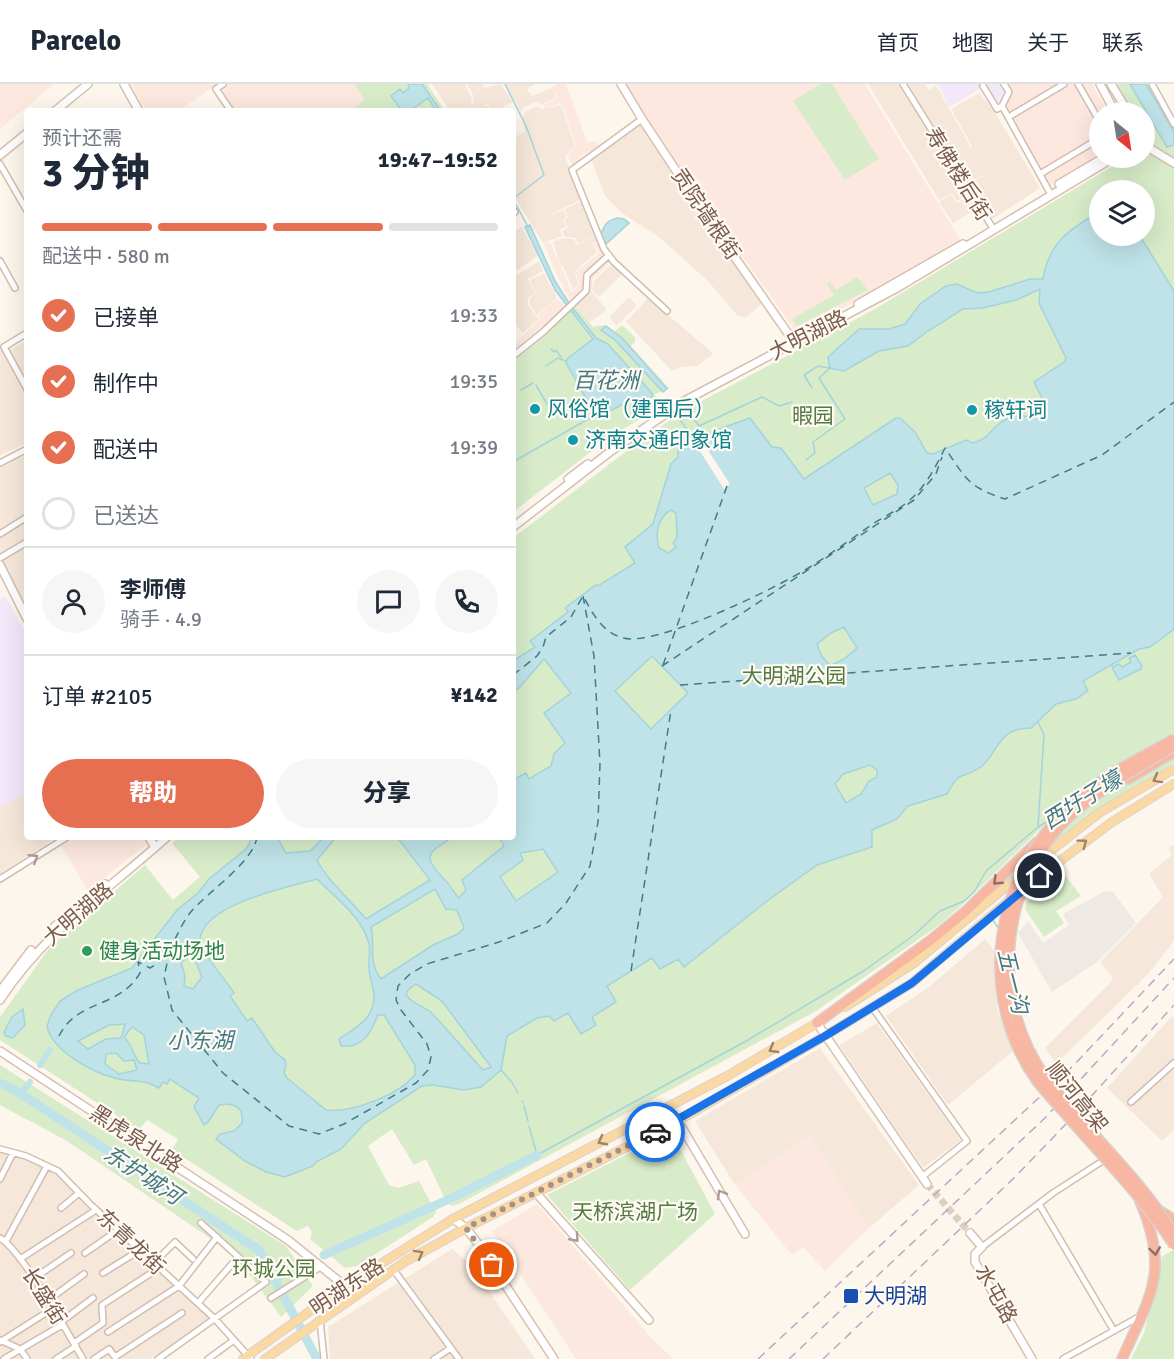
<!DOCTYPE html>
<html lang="zh">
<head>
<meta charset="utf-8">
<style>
  :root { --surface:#fff; --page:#f6f6f7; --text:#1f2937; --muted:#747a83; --line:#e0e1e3; --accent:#e76f51 }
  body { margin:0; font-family:Signika,"Noto Sans SC",sans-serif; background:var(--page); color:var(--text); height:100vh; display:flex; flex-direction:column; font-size:22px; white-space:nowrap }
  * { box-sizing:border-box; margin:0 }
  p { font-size:20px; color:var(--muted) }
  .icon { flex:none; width:33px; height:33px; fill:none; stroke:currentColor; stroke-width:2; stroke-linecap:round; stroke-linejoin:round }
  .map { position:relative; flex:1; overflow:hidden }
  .sheet { position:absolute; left:24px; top:24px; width:492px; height:732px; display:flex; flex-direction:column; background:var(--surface); border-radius:6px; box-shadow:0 6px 24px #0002 }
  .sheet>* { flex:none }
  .needle { width:39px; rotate:150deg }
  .fabs { position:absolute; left:1089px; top:18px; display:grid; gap:12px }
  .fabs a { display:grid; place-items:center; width:66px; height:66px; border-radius:50%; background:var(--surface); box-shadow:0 6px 24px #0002; font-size:30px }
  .pin { position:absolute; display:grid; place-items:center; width:51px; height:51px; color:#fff; margin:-26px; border:3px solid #fff; border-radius:50%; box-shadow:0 2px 6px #0007 }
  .courier { position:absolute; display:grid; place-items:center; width:60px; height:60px; margin:-30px; border:4px solid #1a73e8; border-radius:50%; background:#fff; color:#222; box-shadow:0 2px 8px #0007 }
  .headline em { font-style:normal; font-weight:800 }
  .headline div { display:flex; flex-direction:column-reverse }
  .headline { display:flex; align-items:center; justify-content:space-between; height:102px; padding:0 18px }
  h1 { font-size:39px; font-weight:800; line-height:45px }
  .bar { display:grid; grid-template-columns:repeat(4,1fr); gap:9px 6px; align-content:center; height:72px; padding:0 18px }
  .bar i { height:8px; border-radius:4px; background:var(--line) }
  .bar .current { background:var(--accent) }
  .bar p { grid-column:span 4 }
  .line { display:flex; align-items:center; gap:15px; padding:0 18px; border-top:2px solid var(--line) }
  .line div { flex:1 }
  .round { display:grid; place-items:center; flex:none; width:63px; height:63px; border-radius:32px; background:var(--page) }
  ol { padding:0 18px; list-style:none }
  li { display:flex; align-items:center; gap:18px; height:66px }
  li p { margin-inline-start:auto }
  li .icon { padding:6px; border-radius:50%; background:var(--accent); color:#fff; stroke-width:4 }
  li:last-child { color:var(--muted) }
  li i { width:33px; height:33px; border:3px solid var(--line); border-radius:50% }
  .cta { display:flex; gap:12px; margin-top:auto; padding:12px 18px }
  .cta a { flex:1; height:69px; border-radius:36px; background:var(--accent); color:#fff; font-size:24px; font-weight:800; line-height:69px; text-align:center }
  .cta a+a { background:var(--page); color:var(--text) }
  header { display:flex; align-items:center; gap:36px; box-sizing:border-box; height:84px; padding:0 30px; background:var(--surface); border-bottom:2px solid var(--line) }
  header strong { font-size:28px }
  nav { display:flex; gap:33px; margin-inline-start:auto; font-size:21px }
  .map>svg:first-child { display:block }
</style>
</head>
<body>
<header>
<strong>Parcelo</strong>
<nav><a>首页</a><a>地图</a><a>关于</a><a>联系</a></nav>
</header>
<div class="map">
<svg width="1174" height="1275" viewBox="0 0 1174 1275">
  <rect width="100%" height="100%" fill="#fdf6ec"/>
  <!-- residential -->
  <path fill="#f5e8da" d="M432,0h33l6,13 1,11 2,-11 -7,-13h16l1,4 17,-4 12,18 -10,4 2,5h-13l-4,-7 -4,2h4l3,5h-41z
    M506,0h29l-8,5 5,7 20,-8 4,9 -14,8 -6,-3 -14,6 -1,4z
    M868,0h32l68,110 -11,7 -5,-8 -13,7z
    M908,0h17l4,6 7,-5 34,61 -7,6 9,-6 -21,-37 28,-16 15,18 46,77 -49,32 -22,-36 18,-11 -19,10z
    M561,21l14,41 -10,11 17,42 -37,18 19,-7 2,6 -3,3 3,8 -6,2 2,7 -19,7 -30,-49v-55l12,-8 -3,-10 3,-9 11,-6 6,3z
    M640,38l124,180 -19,16 -8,-3 -29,-34 -49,-44 -37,-24 -17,-17 -14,-37z
    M951,110l6,9 12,-7 8,12 -24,15 -14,-21z
    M582,117l14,34 -18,9 -2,-6 -11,-1 -3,-6 6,-3 -4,-9 4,-2 -3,-8z
    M522,143l16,29 -25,17v-41z
    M596,152l2,5 -6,2 5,9 -22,19 3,14 -5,5 -10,-24 -2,1 -8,-25 10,-4 11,1 3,6z
    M539,177l4,10 -15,8 7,14 -7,5v7l11,14 -16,14 -10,-11v-44z
    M612,179l10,11 -23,23 -5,-5v-11z
    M544,189l13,25 -20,17 -7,-11v-6l6,-5 -6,-13z
    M587,208l3,3 3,-2 14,17 -18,13 -16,-18z
    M629,213l8,8 -20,21 -8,-9z
    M648,214l65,55v1l-16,12 -16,1 -9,4 -46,-49z
    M27,256v46l-19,-35z
    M0,262l27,50v47l-27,12z
    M27,365v169l-27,-55v-100z
    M27,707v46h30l-57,37v-67z
    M1174,760v97l-25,32 -93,91 -11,-16 65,-65 3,-5 -13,-16 63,-65 -14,-23 23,-19 -4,-6z
    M985,855l10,13 2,57 16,42 -65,54 -62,-89 43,-29z
    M1172,932l2,2v112l-12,11 -55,-53z
    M877,939l84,117 -38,28 -84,-123z
    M820,964l99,137 -50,43 -59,-91 -75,48 -40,-64z
    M0,1070l37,7 21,10 157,148 -64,40h-151z
    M452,1165l18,14 65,96h-205l-2,-32z"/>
  <!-- commercial -->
  <path fill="#fde8e0" d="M0,0h54l-54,45z
    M131,0h86l-38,27h-33z
    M225,0h202l18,27h-212l-15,-22z
    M557,0h9l21,58 9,-1 2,6 -17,8 -8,13 -5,-12 8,-11 -15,-42 -16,5 -2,-2 14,-9 -5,-10z
    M624,0h241l96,157 -66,40 -99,51 -152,-214z
    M1006,0h86l16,28h-8l-1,42 -50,32 -45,-80 7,-14z
    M550,158l22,50 7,-6 -3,-14 23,-19 -6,-10 6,-1 12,20 -19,18 2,11 -4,4 -5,-4 -13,13 -15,-29 -13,-31z
    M558,214l8,10 -24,23 -29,21v-7l27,-26 -2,-4z
    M73,753h71l4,6 -60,48 -27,-46z
    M810,1052l59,92 -44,43 -22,-24 -11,8 -57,-70z
    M537,1120l118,138 19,17h-98l-84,-128z"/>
  <!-- industrial -->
  <path fill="#efe9e4" d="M1105,807l8,1 23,31 -39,39 -45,30 -34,-59 10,-12 15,22 26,-18 -6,-11z"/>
  <!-- education -->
  <path fill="#f3e8fa" d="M938,0h64l4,7 -12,18 -14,-20 -31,18z
    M5,512l22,39v156l-27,16v-208z"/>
  <!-- green -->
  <path fill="#d8ecc9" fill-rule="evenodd" d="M354,0h73l18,27h-95l15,-11z
    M820,0h12l47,75 -34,21 -52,-79z
    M1115,0h33l26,45v606l-105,66 -108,105 -22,19 -123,86 -357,193 -7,2 -5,-3 -21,-44 -12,6 -22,-36 -24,17 21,39 9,3 21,-7 17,31 -3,5 -76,49 -12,2 -35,-29 2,-7 -4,-6 -11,5 -125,-81 6,-11 -31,-19 -8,10 -139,-90v-23l50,-70 95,-82 28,35 27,-23 -28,-34 7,-6h334v-299l115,-88 53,-38 194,-103 251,-151h18v-46h-13zM1100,106h44v46h-44z
    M857,193l11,13 -71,36 -5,-7 42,-24 -7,-11 3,-2 6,8z
    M573,221l20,22c9,-2 13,-4 21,5l8,-7 13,12v5l-4,4 38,42 -15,7 9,6 -1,5 -52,31 -97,75v-157z
    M1174,669v10l-55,33 -70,51 31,-35 29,-20z
    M1064,790l17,22 -25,15 8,12 -20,14 -19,-28 1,-6z
    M0,981l286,181 27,40 -32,31 -46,-62 -168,-114 -67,-36z
    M671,1048l44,82 -85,76 -83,-95z
    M1174,1165v110h-43l13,-26 18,-76z"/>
  <!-- water -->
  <path fill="#bfe3e8" stroke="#a5d3da" stroke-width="1.5" fill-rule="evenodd" d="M408,0h14l19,27h-5l-8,-13 -18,13h-8l-11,-15 9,-7 3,4 6,-5z
    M1130,0h16l28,48v13l-7,2z
    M1099,128l1,24h40l34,55v338l-24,18 -11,2 -56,32 5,10 -12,8 -20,5 -25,24c-33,0 -31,21 -49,38 -8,7 -16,7 -24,12 -5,4 -8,11 -11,16l-39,12 -11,13 -25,11v17l-55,18 -50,36 -83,66 -6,-8 -18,10 -8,-11 -45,28 9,16 -24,15 4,8 -15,9 -13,-21 -14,8 -5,-5 -12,2 -30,18 -6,34 -20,17 -17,3 -31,-5 -11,1 -57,37 -24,26 -25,13 -3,4 -28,11 -19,-5 -21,-11 -29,-22 4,-5 14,-3 8,-8c2,-16 -8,-21 -23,-18l-11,17 -4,3 -10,-18 5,-9 -29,-19 -3,5 -4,-2 -4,6c-18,-10 -26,-5 -44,-10 -22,-5 -64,-28 -68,-52l4,-11 9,-14 18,-11 54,-22 45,-58 21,-17 11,-14 38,-31 5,-11h25l9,16 24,-2 14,-14h12l-19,23c11,22 33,39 49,59l64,-39 -33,-43h56c-24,16 -33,17 -9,42 6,5 9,13 15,19l7,-8 -4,-10 42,-34 -5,-9h14v-57l13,-7 3,6 22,-13 3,-12 11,-11 -21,-30 27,-20 -27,-34 -25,29 -6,4v-31l22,-14 -5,-6 38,-29 -3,-4 31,-23 2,1 37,-23 -10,-16 28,-23 18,-60 7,-7v-7l13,-8 5,3 6,-4 1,-6 47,-17 22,29 9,1 23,31 92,-61h4l15,14 12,21 6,1 33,-14 7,3c17,-5 16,-12 27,-20 5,-4 12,-7 18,-10l8,4 17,-10 1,-5 -10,-20 30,-20 2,-4 -27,-55 1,-14 -24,11 -33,8 -20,1 -35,22 -20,15 -29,5 -35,20 -14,-3 -2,-11 31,-28h30l16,-5 15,-20 26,-18 11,-2 20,9 12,-1 41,-13h13c6,-37 27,-50 56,-67zM890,389l8,12 -1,9 -24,11 -9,-17zM671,426l5,3 1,25 -4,5 3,4 -8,6 -9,-5c-4,-13 -2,-30 12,-38zM844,543l13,21 -13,11 -14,7 -9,-11 -4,-11 14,-11zM652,572l36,37 -37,36 -36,-38zM870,681l7,5v7l-8,4 -8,13 -15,9 -11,-19 8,-10zM543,765l15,23 -42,29 -16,-24 23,-17 -3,-7zM317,795c18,18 46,39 52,65 2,10 -2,22 1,32 4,14 7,27 -2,40 -6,9 -20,17 -29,23l2,7c22,3 30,-14 37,-31h6l31,50v10c-17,20 -63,38 -89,35l-39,-32 -3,-5 2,-8 -1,-5 -10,-8 -23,-34 -5,3 -17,-25 4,-3c-7,-11 -33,-42 -34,-50 -3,-38 89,-56 117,-64zM435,805l11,20 11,1 7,18 -6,6 -25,11 -52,34c-14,-19 -5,-30 -10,-52zM189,873l5,1 8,19 -9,12 -9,-3 1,-10 -4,-14zM416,900l26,17 49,66 -8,3 -52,-58 -19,-11 -6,-6 2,-5zM125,940l-4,14 -15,1 -18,10 -10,-8 31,-16zM132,943l12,8 5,29 -9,-1c-8,-8 -7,-18 -16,-26zM116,969l8,8 10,-1 3,10 -18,4 -14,-10 1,-10z
    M618,134l6,1 5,4 -23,21 -5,-9c3,-10 6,-15 17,-17z
    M530,141l25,56 16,25 25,32 12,6 43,48 2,3 -3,3 -23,4 -30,16 -31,-55 1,-4 26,-20 -38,-49 -30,-63z
    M606,242l16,12 45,51 -4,3 -47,-51 -15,-11z
    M1135,571l7,11 -1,3 -22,11 -7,-13 7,-3 3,3 9,-5 -2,-4z
    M23,925l2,16 -12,13 -8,-2 -1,-4 8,-15z"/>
  <!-- pier -->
  <path fill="#fdf6ec" d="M702,357l28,43 -6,5 -28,-44z"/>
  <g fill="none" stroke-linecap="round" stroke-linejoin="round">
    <!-- stream -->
    <path stroke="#a5d3da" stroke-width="1.5" d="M505,0l21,42 18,49 -30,23
      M513,115l15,28
      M551,265l3,3 2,-2 5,7
      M546,282l12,-8 8,3
      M536,301l11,19
      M812,304l-8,-13 14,-9 11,2
      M521,306l12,-7
      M688,326l11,16 63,-29 17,9 13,-4
      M674,358l15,-10 -12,-16
      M806,376l9,-7 -2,-11 32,-23 -26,-41 11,-10
      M513,378l84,-48
      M1038,638l6,13 -6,91
      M993,836l7,11
      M501,986l11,12 6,11
      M522,1017l1,2
      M524,1022l4,15
      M1084,1030l30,36
      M529,1042l8,29 211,-115 117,-70 49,-35 26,-24 24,-10 10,-9 12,-21 52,-44 16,-10"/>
    <!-- canal -->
    <path stroke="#bfe3e8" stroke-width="6" d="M40,981l10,-15
      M21,1010l9,-12"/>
    <!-- river -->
    <path stroke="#bfe3e8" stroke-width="9" d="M0,999l15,7 244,160 58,109
      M324,1171l130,-58 83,-42
      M274,1194l27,-12"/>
    <!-- ferry -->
    <path stroke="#437c86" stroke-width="1.5" stroke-dasharray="8 6" stroke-linecap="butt" d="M663,581l64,-179
      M662,582l252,-166 22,-26 6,-17
      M513,591l24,-19 6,-9 3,-10 25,-20 12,-21c10,18 19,36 40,42 34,9 155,-51 187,-71 22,-14 43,-29 64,-44 13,-8 28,-15 38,-25 15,-14 24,-32 33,-50 21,31 23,39 60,51l97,-44 72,-53
      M680,601l451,-32
      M170,866l-6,27 8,33 51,63 66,53 30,8 25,-10 72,-41 12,-13 3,-13 -4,-13 -26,-34 -5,-10 2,-14 12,-12 17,-10 72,-22 48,-19 19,-20 24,-37 8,-44 2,-58 -6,-108 -11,-60
      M631,887l40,-261
      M59,952c18,-37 60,-27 81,-63l-2,-11 12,6c23,-12 25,-36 40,-55 17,-21 63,-50 67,-76"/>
    <!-- secondary-tunnel -->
    <path stroke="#dcd0c4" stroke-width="7" stroke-dasharray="7 3.5" stroke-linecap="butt" d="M927,1100l43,49"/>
    <!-- street casing -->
    <g stroke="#d1beb0" stroke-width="8">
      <path id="street" d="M223,0l-7,5 15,22
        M903,0l91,146
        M1004,0l5,8 -7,14 47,85
        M1078,0l22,38
        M1152,0l22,40
        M983,2l14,23 5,-3
        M1012,31l52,-31
        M642,35l-70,51 32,79 10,13 53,49
        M0,80l27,47
        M1040,90l60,-36
        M513,129l2,-1
        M0,177l15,27
        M27,249l-23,14 23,42
        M513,272l30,-24 43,-41 1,-16 22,-20
        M0,379l27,-14
        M0,450l27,-17
        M0,474l27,-16
        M0,795l67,-42
        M872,923l95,134 -45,36
        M1131,1018l43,-39
        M0,1065l26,7 32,15 32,33 125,115 36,40
        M0,1095l13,-26
        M1039,1120l75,127
        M61,1124l18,-15
        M0,1154c23,14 67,94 83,121
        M6,1157l41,-75
        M982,1163l71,-54 51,-33
        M85,1169l33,-23
        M20,1175l76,-49
        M154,1179l21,-21 18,17
        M393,1185l66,90
        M103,1189l37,-23
        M33,1195l38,-26
        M271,1214l51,-32
        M47,1217l37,-27
        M198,1219l40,-46
        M320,1236l4,39
        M61,1238l32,-24
        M108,1248l71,-46 38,-49
        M0,1256l20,9 7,10
        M0,1258l52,-33
        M74,1259l29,-20 -1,-18 57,-37
        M4,1275l58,-34
        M56,1275l20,-13
        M94,1275l15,-10 6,8 67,-44
        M158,1275l108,-77 -65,-59
        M208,1275l26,-19
        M434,1275l17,-11
        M1063,1275l74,-41"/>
    </g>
    <!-- secondary casing -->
    <g stroke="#d6c0b0" stroke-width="10">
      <path id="secondary" d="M124,0l15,27
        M621,0l21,35 66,100 86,123
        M1100,0l15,28
        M1111,0l17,28
        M55,27l33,-27
        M1144,61l30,18
        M0,71l27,-22
        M1059,100l44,-26
        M858,220l105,-60
        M568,395l20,-15
        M513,443l98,-76 75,-51 211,-112 216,-130
        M0,481l27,54
        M149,753l5,9
        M54,843l51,-43
        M0,907l31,-41
        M0,916c45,-69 107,-109 167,-163
        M817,939l110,161
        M0,967l288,189 57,46 7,11
        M678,1037l67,113
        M537,1110l112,126
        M453,1135l13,9 13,17 75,114
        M970,1149l12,14 -7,7v8l57,97"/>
    </g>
    <!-- primary casing -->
    <g stroke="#dad1cd" stroke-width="10">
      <path id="primary" d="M1039,776l60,-47 75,-44
        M1024,804l88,-66 62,-38
        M845,923l69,-44 106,-88
        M243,1275l102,-73 108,-67 276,-144 93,-55
        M265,1275l141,-98 60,-33 212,-107 147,-85 87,-53 100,-85"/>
    </g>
    <!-- highway casing -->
    <g stroke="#dad1cd" stroke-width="12">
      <path id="highway" d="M1128,695l46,-27
        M817,939l114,-83 35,-29 71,-69
        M1160,1127l14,9
        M1122,1275c29,-65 48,-87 18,-158"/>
    </g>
    <!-- street -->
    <use href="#street" stroke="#fff" stroke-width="5"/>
    <!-- secondary -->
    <use href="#secondary" stroke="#fff" stroke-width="7"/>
    <!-- primary -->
    <use href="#primary" stroke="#fbd9a5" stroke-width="8"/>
    <!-- highway -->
    <use href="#highway" stroke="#f7b7a3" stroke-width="9"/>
    <!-- rail -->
    <path stroke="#b9a8c9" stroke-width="1.5" stroke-dasharray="9 6" stroke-linecap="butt" d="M758,1275l316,-294 100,-106
      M789,1275l257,-242 128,-139
      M823,1275l193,-183 50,-52 108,-119"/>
    <!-- highway-bridge casing -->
    <g stroke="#dad1cd" stroke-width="12" stroke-linecap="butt">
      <path id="highway-bridge" d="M1174,655c-35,20 -74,38 -103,66 -77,71 -96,189 -34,276 10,13 22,25 33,38 36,41 74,80 104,126
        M1171,1146c-34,-56 -85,-99 -124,-151 -61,-81 -47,-206 32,-271 29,-24 63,-42 95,-62"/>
    </g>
    <!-- highway-bridge -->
    <use href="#highway-bridge" stroke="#f7b7a3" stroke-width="9"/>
  </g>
  <!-- one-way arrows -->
  <defs><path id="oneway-chevron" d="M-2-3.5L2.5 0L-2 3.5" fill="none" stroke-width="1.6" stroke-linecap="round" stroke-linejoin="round" transform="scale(1.5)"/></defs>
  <g stroke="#a18267">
    <use href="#oneway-chevron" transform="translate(1157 695) rotate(151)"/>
    <use href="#oneway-chevron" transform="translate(1083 759) rotate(-37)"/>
    <use href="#oneway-chevron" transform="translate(773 965) rotate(150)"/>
    <use href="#oneway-chevron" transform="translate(602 1057) rotate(152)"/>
    <use href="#oneway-chevron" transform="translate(419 1170) rotate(-29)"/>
  </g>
  <g stroke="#af9d94">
    <use href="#oneway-chevron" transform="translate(34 774) rotate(-32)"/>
    <use href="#oneway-chevron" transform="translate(721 1110) rotate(-120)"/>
    <use href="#oneway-chevron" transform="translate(575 1154) rotate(48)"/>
  </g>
  <g stroke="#936e5e">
    <use href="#oneway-chevron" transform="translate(997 797) rotate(136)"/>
    <use href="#oneway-chevron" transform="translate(1155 1167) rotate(82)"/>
  </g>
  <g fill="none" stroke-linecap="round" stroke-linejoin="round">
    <!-- done -->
    <path stroke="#a89285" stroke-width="6" stroke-dasharray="0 10.8" d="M492,1181l-26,-37 189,-96"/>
    <!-- route -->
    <path stroke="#1a73e8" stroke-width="8" d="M655,1048l170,-96 87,-53 128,-107"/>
  </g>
  <!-- markers -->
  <g fill="#0f9aa8" stroke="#fffaf3" stroke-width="2">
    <circle cx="535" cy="325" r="6"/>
    <circle cx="972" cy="326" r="6"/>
    <circle cx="573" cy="356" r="6"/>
  </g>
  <circle fill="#2e9e5b" stroke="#fffaf3" stroke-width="2" cx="87" cy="867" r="6"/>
  <rect fill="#1a4fb4" stroke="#fffaf3" stroke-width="2" x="843" y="1204" width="16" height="16" rx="3"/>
  <g text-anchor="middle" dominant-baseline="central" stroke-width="4.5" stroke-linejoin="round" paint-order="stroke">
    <!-- street labels -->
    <g font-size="21" fill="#7a5c4d" stroke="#fffaf3">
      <text transform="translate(958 90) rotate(58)">寿佛楼后街</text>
      <text transform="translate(706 130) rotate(56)">贡院墙根街</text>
      <text transform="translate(808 251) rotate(-27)">大明湖路</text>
      <text transform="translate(78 830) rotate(-41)">大明湖路</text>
      <text transform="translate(1077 1013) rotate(51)">顺河高架</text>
      <text transform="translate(136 1055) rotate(33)">黑虎泉北路</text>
      <text transform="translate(131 1158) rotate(43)">东青龙街</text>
      <text transform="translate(347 1203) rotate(-34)">明湖东路</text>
      <text transform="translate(996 1210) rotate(61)">水屯路</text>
      <text transform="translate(44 1212) rotate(58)">长盛街</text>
    </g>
    <!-- culture labels -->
    <g font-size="21" fill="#0d838f" stroke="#fffaf3" text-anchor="start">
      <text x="547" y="325">风俗馆（建国后）</text>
      <text x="984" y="326">稼轩词</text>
      <text x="585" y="356">济南交通印象馆</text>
    </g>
    <!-- park labels -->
    <g font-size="21" fill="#537a41" stroke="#fffaf3">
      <text x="813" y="332">暇园</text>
      <text x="794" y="592">大明湖公园</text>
      <text x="635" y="1128">天桥滨湖广场</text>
      <text x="274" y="1185">环城公园</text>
    </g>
    <!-- leisure labels -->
    <g font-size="21" fill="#27864d" stroke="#fffaf3" text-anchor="start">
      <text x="99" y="867">健身活动场地</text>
    </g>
    <!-- transit labels -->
    <g font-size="21" fill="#164399" stroke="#fffaf3" text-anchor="start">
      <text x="864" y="1212">大明湖</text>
    </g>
    <!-- water labels -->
    <g font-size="22" font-style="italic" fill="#437c86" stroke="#fffaf3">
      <text x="606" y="296">百花洲</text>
      <text transform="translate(1082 716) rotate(-32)">西圩子壕</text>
      <text transform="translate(1013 897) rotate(76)">五一沟</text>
      <text x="200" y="956">小东湖</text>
      <text transform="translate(143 1091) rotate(33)">东护城河</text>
    </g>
  </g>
</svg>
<div class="fabs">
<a><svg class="needle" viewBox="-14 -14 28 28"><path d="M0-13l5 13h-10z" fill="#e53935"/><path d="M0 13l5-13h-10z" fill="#747a83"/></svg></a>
<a><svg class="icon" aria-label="layers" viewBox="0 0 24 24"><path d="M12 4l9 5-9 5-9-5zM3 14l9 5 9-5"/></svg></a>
</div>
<div class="pin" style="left:492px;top:1181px;background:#ea580c"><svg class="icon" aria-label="bag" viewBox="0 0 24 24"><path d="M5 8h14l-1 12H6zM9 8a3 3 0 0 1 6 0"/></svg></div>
<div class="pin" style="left:1040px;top:792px;background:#1f2937"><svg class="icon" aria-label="home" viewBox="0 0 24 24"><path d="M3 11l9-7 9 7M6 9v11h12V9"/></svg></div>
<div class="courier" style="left:655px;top:1048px"><svg class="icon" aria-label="car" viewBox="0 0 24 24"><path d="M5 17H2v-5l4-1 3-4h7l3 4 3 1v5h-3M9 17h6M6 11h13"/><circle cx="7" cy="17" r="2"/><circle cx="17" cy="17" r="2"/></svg></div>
<section class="sheet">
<div class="headline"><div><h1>3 分钟</h1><p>预计还需</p></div><em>19:47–19:52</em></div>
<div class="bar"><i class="current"></i><i class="current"></i><i class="current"></i><i></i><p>配送中 · 580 m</p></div>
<ol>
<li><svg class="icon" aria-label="check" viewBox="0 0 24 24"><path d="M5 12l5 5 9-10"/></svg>已接单<p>19:33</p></li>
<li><svg class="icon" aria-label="check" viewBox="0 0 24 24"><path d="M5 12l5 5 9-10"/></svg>制作中<p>19:35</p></li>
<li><svg class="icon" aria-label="check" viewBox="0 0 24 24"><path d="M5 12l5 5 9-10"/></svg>配送中<p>19:39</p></li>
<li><i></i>已送达</li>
</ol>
<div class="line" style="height:108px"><a class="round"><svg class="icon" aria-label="person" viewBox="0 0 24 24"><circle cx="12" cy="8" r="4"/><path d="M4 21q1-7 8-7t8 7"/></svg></a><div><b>李师傅</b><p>骑手 · 4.9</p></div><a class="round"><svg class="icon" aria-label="chat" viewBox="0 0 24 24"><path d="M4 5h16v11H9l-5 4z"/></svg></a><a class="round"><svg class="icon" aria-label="phone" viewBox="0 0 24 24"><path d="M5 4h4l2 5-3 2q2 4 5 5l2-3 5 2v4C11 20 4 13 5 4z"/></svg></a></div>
<div class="line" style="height:78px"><div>订单 #2105</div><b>¥142</b></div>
<div class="cta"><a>帮助</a><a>分享</a></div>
</section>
</div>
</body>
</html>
